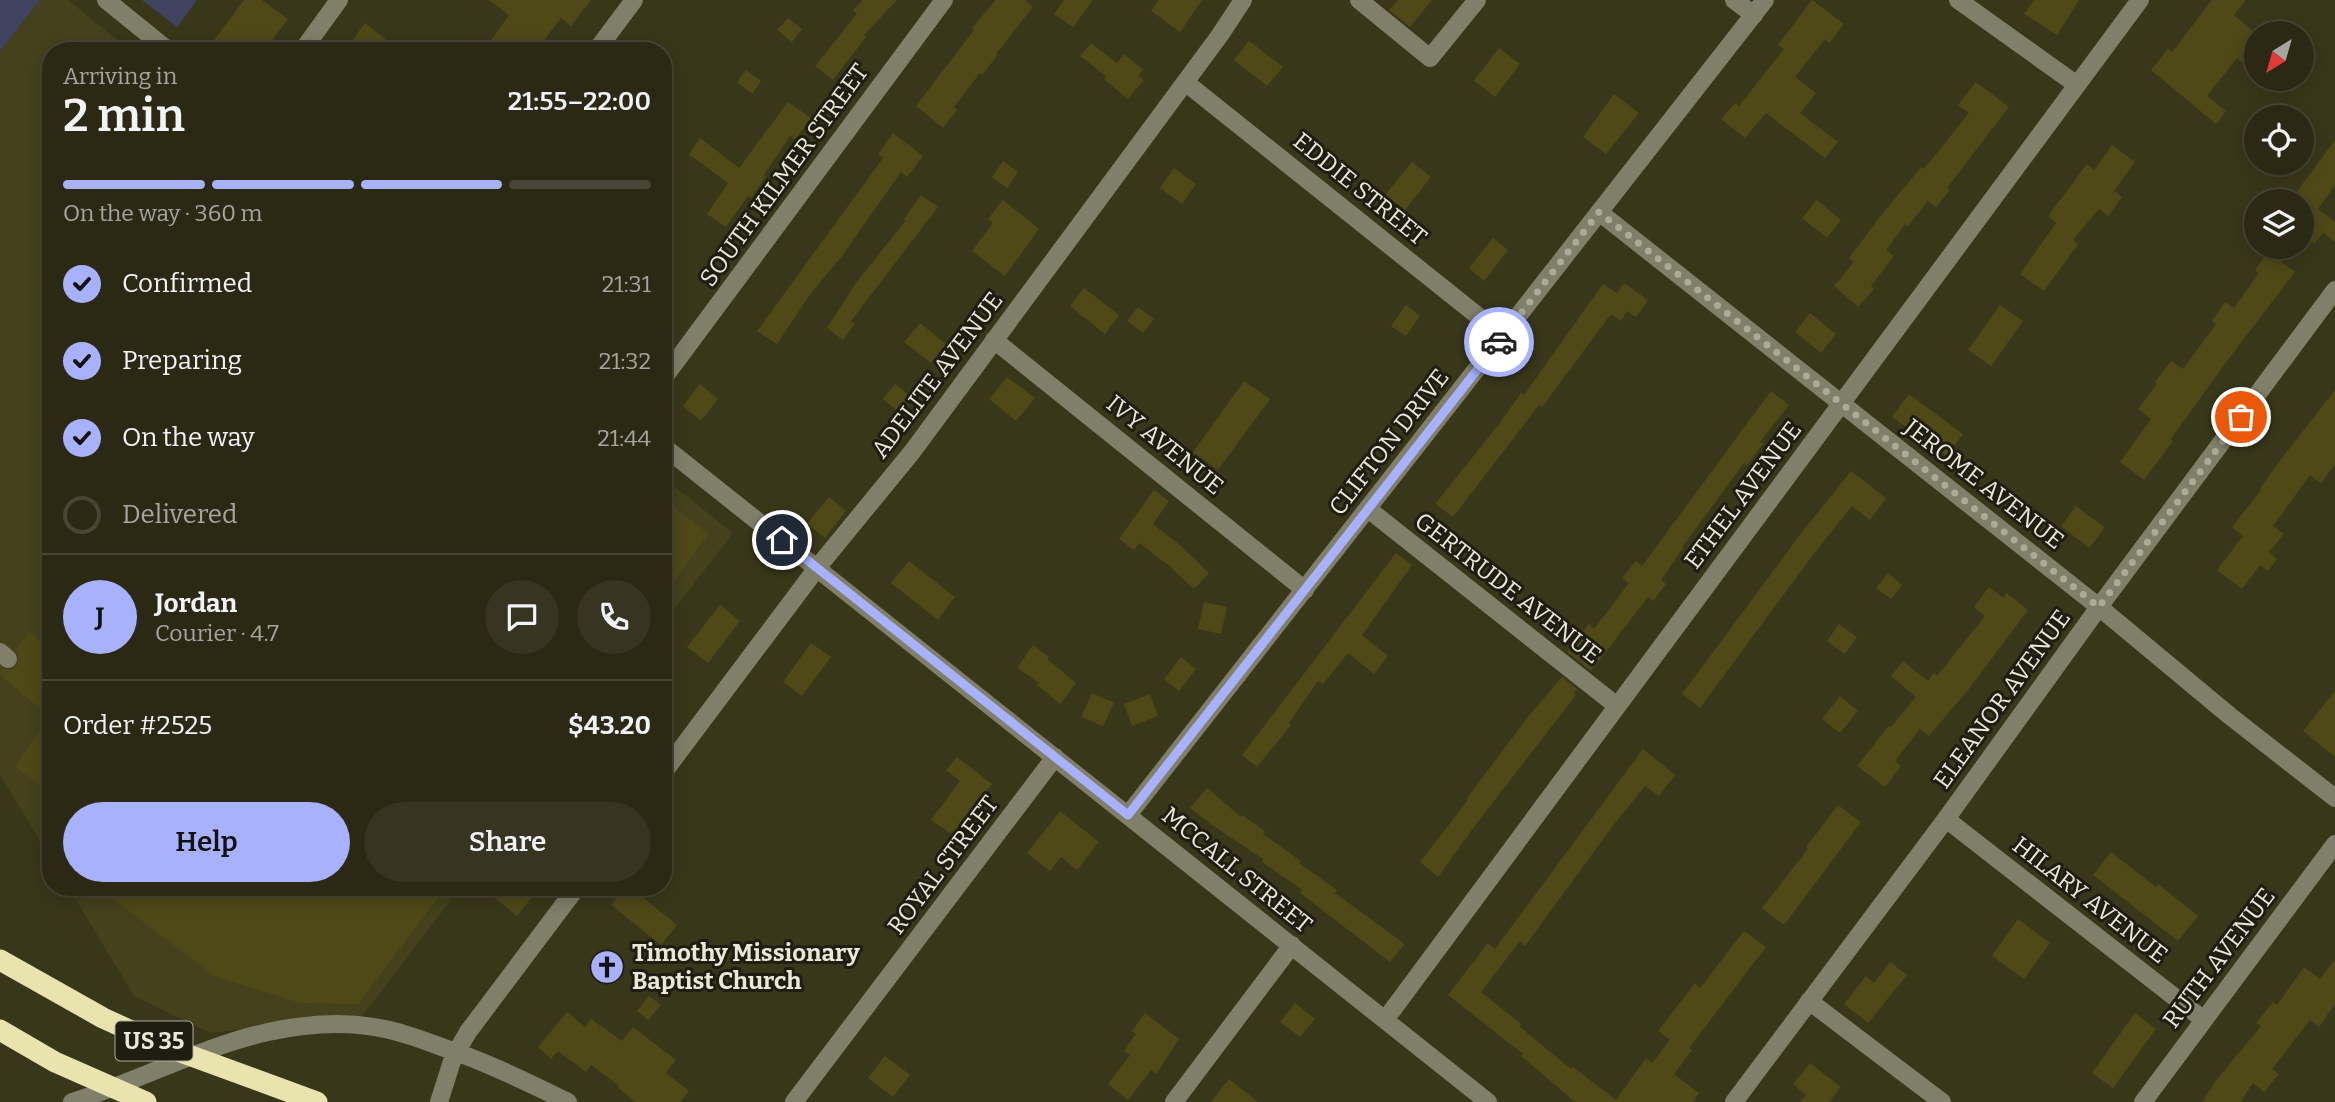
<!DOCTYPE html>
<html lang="en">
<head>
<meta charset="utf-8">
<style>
  :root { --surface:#2b2914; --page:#373522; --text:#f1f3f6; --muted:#a6a6a0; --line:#474534; --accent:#a7b1fc }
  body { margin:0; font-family:Bitter,serif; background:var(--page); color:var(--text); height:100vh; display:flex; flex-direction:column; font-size:26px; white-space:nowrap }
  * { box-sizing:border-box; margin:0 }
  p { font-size:23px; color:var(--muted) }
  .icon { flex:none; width:38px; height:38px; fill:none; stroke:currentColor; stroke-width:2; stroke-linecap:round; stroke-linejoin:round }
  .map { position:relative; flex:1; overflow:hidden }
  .side { position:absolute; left:42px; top:42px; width:630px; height:854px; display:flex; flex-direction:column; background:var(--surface); border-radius:28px; box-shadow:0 4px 18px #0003,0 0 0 2px var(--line) }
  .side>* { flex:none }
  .needle { width:46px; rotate:217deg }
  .fabs { position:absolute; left:2244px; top:21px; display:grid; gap:14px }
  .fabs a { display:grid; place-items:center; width:70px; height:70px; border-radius:50%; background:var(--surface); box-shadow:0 4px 18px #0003,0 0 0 2px var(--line); font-size:35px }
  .pin { position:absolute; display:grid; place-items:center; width:60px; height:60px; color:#fff; margin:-30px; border:4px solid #fff; border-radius:50%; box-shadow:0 2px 7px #0007 }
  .courier { position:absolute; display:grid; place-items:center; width:70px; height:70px; margin:-35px; border:5px solid #a7b1fc; border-radius:50%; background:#fff; color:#222; box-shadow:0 2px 9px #0007 }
  .overview em { font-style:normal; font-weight:600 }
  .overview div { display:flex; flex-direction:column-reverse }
  .overview { display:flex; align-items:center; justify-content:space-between; height:119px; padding:0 21px }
  h1 { font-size:46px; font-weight:600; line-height:52px }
  .bar { display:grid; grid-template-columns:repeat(4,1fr); gap:10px 7px; align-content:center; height:84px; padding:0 21px }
  .bar i { height:9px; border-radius:5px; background:var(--line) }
  .bar .current { background:var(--accent) }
  .bar p { grid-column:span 4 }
  .line { display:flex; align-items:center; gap:18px; padding:0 21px; border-top:2px solid var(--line) }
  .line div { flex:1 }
  .round { display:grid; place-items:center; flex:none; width:74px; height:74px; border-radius:37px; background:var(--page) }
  ol { padding:0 21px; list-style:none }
  li { display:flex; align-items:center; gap:21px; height:77px }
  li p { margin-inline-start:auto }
  li .icon { padding:7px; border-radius:50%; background:var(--accent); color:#111; stroke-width:4 }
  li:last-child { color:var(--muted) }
  li i { width:38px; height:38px; border:4px solid var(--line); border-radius:50% }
  .primary-button { display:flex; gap:14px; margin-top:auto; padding:14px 21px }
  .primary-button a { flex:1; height:80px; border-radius:42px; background:var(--accent); color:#111; font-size:28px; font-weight:600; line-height:80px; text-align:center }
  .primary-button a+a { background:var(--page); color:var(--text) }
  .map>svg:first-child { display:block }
</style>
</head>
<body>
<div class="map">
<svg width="2335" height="1102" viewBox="0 0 2335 1102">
  <rect width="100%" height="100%" fill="#39371a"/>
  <!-- built -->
  <path fill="#44411c" d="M40,0h28l63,51h-80v808l-51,-84v-724z
    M663,477l70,56 -70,91z
    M68,887h393l-98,128 -153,18 -76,-37z"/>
  <!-- green -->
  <path fill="#3f435f" d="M0,0h40l-40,51z
    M142,0h55l-20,27z"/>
  <!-- building -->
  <path fill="#4e4917" d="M244,0h18l26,19 -24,32h-58z
    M489,0h102l-20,26 -10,-8 -25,33h-34l-12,-9 19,-27z
    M863,0h34l-33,35 2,2 -33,43 -18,-14 42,-52 -4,-4z
    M996,0h29l8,7 -37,47 1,2 -15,19 -2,-2 -26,34 3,3 -14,18 -27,-22 58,-76 -2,-2z
    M1064,0h29l-20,27 -19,-13z
    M1159,0h43l-22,32 -29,-21z
    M1398,0h34l-22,27 -21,-17z
    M1812,0l32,24 -15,19 -4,-4 -30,38 21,16 -16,20 38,29 -13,16 -59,-45 -21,25 -24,-19 14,-16 4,3 45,-57 -6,-4z
    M2034,0h45l-22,35 -33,-21z
    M2212,0h34l-12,15 22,19v38l-19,-14 -30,38 19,15 -10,13 -65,-54 17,-21 4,3z
    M788,18l14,11 -10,13 -15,-12z
    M365,23l35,28h-43l-8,-6z
    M1249,41l34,26 -16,19 -33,-26z
    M1091,43l26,20 7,-9 19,16 -5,6 6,4 -16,19 -24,-20 2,-3 -26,-20z
    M1499,48l21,16 -25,33 -21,-16z
    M746,70l15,11 -9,13 -15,-12z
    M1976,82l33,25 -62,81 3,2 -14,17 -8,-6 -20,25 -3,-2 -19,26 8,6 -23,30 3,3 -16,18 -24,-21 20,-24 -5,-4 34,-45 38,-46 3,2 45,-56 -11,-8z
    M1614,94l25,19 -33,41 -23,-17z
    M788,102l23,16 -16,22 -5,-4 -26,39 2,1 -15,22 -3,-2 -22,31 -19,-13 21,-31 -39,-29 11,-16 39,30z
    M893,133l30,23 -16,21 -6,-5 -59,84 -31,37 -34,51 -20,-13 126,-173 -5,-4z
    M2335,140v45l-17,24 17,13v20l-12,-9 -9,11 -13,-10v-33h-11z
    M2112,145l23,17 -21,29 8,6 -14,19 -9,-7 -26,31 5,4 -34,47 -24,-17 36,-51 -8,-7 39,-52 7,6z
    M1003,161l15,11 -11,16 -15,-11z
    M1412,162l19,15 -26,33 -20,-15z
    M1174,168l22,16 -14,20 -22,-16z
    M921,195l17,12 -87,114 4,3 -12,16 -16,-12 29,-45 50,-63 -2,-1 4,-6z
    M1003,200l36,29 -34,47 -33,-25 21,-28 -5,-4z
    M1817,200l24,20 -14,18 -25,-20z
    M1493,238l15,12 -24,31 -15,-13z
    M2268,252l27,20 -68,89 -57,79 3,1 -29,39 -24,-18 31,-43 -13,-10 19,-25 -2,-2 16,-21 12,8 33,-45 -4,-3 13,-19 9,6 25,-35 -4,-3z
    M1624,283l24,17 -12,17 -9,-6 -6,10 -10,-7 -69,93 -3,-2 -86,112 -18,-13 64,-80 22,-31 3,2 79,-111 14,9z
    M1084,288l35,27 -14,19 -35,-28z
    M1406,305l14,11 -14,20 -15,-10z
    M2000,305l23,16 -32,45 -23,-16z
    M1138,307l16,12 -11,14 -16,-12z
    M1810,313l26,21 -15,19 -26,-21z
    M920,323l26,21 -15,19 -27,-21z
    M1007,377l28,21 -19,23 -27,-22z
    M1244,381l26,18 -52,71 -25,-18z
    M700,384l18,15 -17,22 -18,-15z
    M895,384l17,14 -12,15 -17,-14z
    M2335,390v74l-14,19 -11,-8 -37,51 11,8 -15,18 8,7 -9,12 -8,-6 -18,24 -25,-19 26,-34 -11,-9 29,-37 -1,-2 25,-34z
    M1771,391l18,14 -29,37 3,2 -16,21 -3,-2 -61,83 1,1 -23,33 5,4 -13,17 -5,-4 -57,74 -24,-19 22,-28 5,5 35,-46 -7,-5 14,-17 6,5z
    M1909,394l54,40 -16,22 -55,-39z
    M1851,471l35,27 -16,22 -18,-14 -40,50 -112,152 -18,-14 120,-162z
    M1154,490l15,11 -16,23 28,22 28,27 -15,16 -26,-24 -29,-22 -5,7 -15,-11z
    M829,497l17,14 -21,27 -18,-14z
    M663,499l46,35 -46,62z
    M2076,506l29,22 -16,20 -28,-22z
    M1396,553l16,12 -50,70 26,21 -14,18 -26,-21 -25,31 -5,-3 -29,42 2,2 -34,42 -15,-12z
    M909,561l46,36 -17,23 -47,-37z
    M1888,573l14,12 -11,14 -15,-11z
    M1989,587l14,11 4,-5 21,17 -60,80 -39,46 -9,-7 -25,32 6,5 -16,21 -28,-21 32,-40 2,1 25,-30 -25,-21 12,-15 25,20 6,-8 3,3 48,-60 -11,-9z
    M1204,602l23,5 -6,27 -23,-5z
    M720,605l20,16 -32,42 -21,-16z
    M1839,624l18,13 -12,17 -18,-13z
    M29,632l22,17v145l-36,-27 34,-51 -49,-41 1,-7 10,2 6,-4 2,-10 -4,-6z
    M811,643l20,14 -29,39 -19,-14z
    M1033,645l16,12 -2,2 29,24 -16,21 -23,-19 2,-2 -22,-15z
    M1181,657l15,12 -17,22 -15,-12z
    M1562,677l15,12 -3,4 2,2 -99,128 -39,54 -18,-15 48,-62 -2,-1 65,-86z
    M2335,691v66l-32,-26z
    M1092,693l22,10 -11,23 -22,-9z
    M1150,694l8,22 -26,10 -8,-22z
    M1840,696l18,15 -18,22 -18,-14z
    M1643,749l32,26 -16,21 -14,-10 -33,41 -87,119 -5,-5 -39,51 40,32 -2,2 52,43 2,-2 43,33 30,-42 6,5 18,-23 -12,-9 37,-48 5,5 44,-57 22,16 -77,101 3,2 -18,24 25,19 -6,9h-118l-54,-46 2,-2 -75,-59 40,-52 7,6z
    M957,757l35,27 -39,51 -22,-15 29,-39 -14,-11z
    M1207,788l34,29 1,-2 23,16 -2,3 38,27 -2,2 38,27 -2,3 70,51 -15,18 -90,-69 2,-3 -40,-28 1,-3 -51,-34 -22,-17z
    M1838,805l23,17 -77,103 -22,-17 46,-59 -2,-2z
    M1060,811l39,31 -22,28 -16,-13 -11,14 -23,-18z
    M2111,852l45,35 2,-3 40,32 -20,25 -85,-66z
    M120,887h326l-88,117 -58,-1 -86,-27 -102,-78z
    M481,887h41l11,9 -16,20z
    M626,887h4l47,38 -16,20 -50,-40z
    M2018,919l32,24 -26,36 -32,-23z
    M2335,959v45l-16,23 -9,-7 -38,49 7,5 -15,18 -11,-9 -13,19h-38l15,-23 44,-53 -5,-3 17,-21 4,3 27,-38 16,12z
    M1890,962l17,13 -39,48 -24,-19 22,-28 8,7z
    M649,996l12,9 -13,15 -11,-9z
    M1295,1003l20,16 -15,18 -20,-15z
    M567,1012l18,15 6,-8 31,22 11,-14 43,33 -10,13 23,18 -9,11h-45l-17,-14 1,-2 -28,-21 -5,7 -28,-21 -7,8 -13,-12z
    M1145,1013l34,26 -23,35 -5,-4 -23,30 -20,-16 22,-29 -6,-4 12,-17 -4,-3z
    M2135,1013l21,16 -43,59 -21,-15z
    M885,1056l25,19 -17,22 -25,-19z
    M1810,1063l31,24 -12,15h-29l6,-7 -13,-11z
    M1229,1079l29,23h-47z"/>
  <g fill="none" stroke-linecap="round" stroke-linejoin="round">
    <!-- minor -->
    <path stroke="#807f6a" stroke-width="18" d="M106,0l63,51
      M1359,0l71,58 47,-58
      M1734,0l20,15
      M1958,0l119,85
      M302,51l37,-51
      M596,51l38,-51
      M1185,82l318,254
      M1599,212l500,395 131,109 105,82
      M994,340l311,250
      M663,379l281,-379
      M663,446l825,656
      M1368,509l249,197
      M0,652l8,7
      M663,773l154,-205 95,-116 308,-417 23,-35
      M1128,815l637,-815
      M1946,819l258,201
      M1809,1001l133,101
      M1385,1020l755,-1020
      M72,1102c66,-21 129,-55 196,-70 37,-8 80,-11 117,-3 25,5 47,15 71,23 39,14 75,32 112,50
      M439,1102l14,-44 15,-26 109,-145
      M794,1102l261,-345
      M1174,1102l118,-157
      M1734,1102l212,-283 153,-212 236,-317
      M2143,1102l192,-258"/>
    <!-- highway-bridge -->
    <path stroke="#e9e4af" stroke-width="21" d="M0,960l103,58 61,28 153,56
      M0,1030l55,32 91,40"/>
  </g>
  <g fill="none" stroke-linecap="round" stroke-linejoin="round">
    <!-- done -->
    <path stroke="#acab96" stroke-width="7" stroke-dasharray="0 12.6" d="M1499,342l100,-130 500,395 142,-190"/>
    <!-- route -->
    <path stroke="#a7b1fc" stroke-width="9" d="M782,540l346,275 371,-473"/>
  </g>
  <!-- icons -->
  <defs>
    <g id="church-disc" transform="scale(1.75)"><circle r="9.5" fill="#a7b1fc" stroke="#1f1d11"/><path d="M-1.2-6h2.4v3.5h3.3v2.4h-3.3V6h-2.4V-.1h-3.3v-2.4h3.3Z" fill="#111"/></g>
  </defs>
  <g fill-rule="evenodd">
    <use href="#church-disc" x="607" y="967"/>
  </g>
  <g text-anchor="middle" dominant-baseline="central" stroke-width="6" stroke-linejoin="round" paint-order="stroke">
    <!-- shield labels -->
    <rect fill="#1f1d11" stroke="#adac9c" stroke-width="2" x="115.5" y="1021.5" width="77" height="39" rx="5"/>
    <g font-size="23" font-weight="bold" fill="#eae9d8">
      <text x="154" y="1041">US 35</text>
    </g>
    <!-- street labels -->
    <g font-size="24" fill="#eae9d8" stroke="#1f1d11">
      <text transform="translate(784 175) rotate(-54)">SOUTH KILMER STREET</text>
      <text transform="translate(1360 189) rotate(39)">EDDIE STREET</text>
      <text transform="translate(937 375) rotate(-53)">ADELITE AVENUE</text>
      <text transform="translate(1389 442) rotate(-52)">CLIFTON DRIVE</text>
      <text transform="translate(1165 445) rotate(39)">IVY AVENUE</text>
      <text transform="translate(1984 484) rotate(38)">JEROME AVENUE</text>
      <text transform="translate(1743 495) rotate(-53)">ETHEL AVENUE</text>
      <text transform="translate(1508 588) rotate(38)">GERTRUDE AVENUE</text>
      <text transform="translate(2002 699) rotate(-54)">ELEANOR AVENUE</text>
      <text transform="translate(943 865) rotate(-53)">ROYAL STREET</text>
      <text transform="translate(1237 870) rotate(39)">MCCALL STREET</text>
      <text transform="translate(2090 900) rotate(38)">HILARY AVENUE</text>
      <text transform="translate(2219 958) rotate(-53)">RUTH AVENUE</text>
    </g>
    <!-- poi labels -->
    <g font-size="24" font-weight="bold" fill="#eae9d8" stroke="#1f1d11" text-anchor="start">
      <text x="632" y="953">Timothy Missionary<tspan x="632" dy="28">Baptist Church</tspan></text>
    </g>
  </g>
</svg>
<div class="fabs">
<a><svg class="needle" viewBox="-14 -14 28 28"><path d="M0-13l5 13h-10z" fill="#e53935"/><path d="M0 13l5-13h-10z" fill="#a6a6a0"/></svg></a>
<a><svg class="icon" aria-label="locate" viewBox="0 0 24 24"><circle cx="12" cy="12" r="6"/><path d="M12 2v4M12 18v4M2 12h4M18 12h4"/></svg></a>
<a><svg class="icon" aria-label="layers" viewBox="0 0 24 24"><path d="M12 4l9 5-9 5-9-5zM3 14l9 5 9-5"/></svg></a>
</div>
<div class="pin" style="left:2241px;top:417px;background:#ea580c"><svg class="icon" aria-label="bag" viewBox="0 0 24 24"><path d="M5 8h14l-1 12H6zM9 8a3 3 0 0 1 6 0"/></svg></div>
<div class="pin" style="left:782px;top:540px;background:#1f2937"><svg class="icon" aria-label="home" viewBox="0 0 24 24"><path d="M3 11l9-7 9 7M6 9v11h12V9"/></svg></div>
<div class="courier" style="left:1499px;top:342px"><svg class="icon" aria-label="car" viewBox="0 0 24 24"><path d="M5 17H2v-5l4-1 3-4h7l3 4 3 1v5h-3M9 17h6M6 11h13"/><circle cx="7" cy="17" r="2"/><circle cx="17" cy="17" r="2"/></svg></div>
<section class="side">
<div class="overview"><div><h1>2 min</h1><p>Arriving in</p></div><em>21:55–22:00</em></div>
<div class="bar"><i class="current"></i><i class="current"></i><i class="current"></i><i></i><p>On the way · 360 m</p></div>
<ol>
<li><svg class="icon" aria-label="check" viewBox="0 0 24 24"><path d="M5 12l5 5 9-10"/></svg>Confirmed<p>21:31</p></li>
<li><svg class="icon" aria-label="check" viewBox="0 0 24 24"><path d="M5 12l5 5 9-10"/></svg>Preparing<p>21:32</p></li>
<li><svg class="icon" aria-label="check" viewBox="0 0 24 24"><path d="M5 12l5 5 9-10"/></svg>On the way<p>21:44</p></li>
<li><i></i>Delivered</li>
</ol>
<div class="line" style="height:126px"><b class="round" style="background:var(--accent);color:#111">J</b><div><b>Jordan</b><p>Courier · 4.7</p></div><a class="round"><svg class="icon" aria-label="chat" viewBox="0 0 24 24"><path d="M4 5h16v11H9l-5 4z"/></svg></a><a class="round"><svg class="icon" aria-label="phone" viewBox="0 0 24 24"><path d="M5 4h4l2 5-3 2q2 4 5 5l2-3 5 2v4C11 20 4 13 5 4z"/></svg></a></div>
<div class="line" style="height:91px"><div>Order #2525</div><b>$43.20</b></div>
<div class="primary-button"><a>Help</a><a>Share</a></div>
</section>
</div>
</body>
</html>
